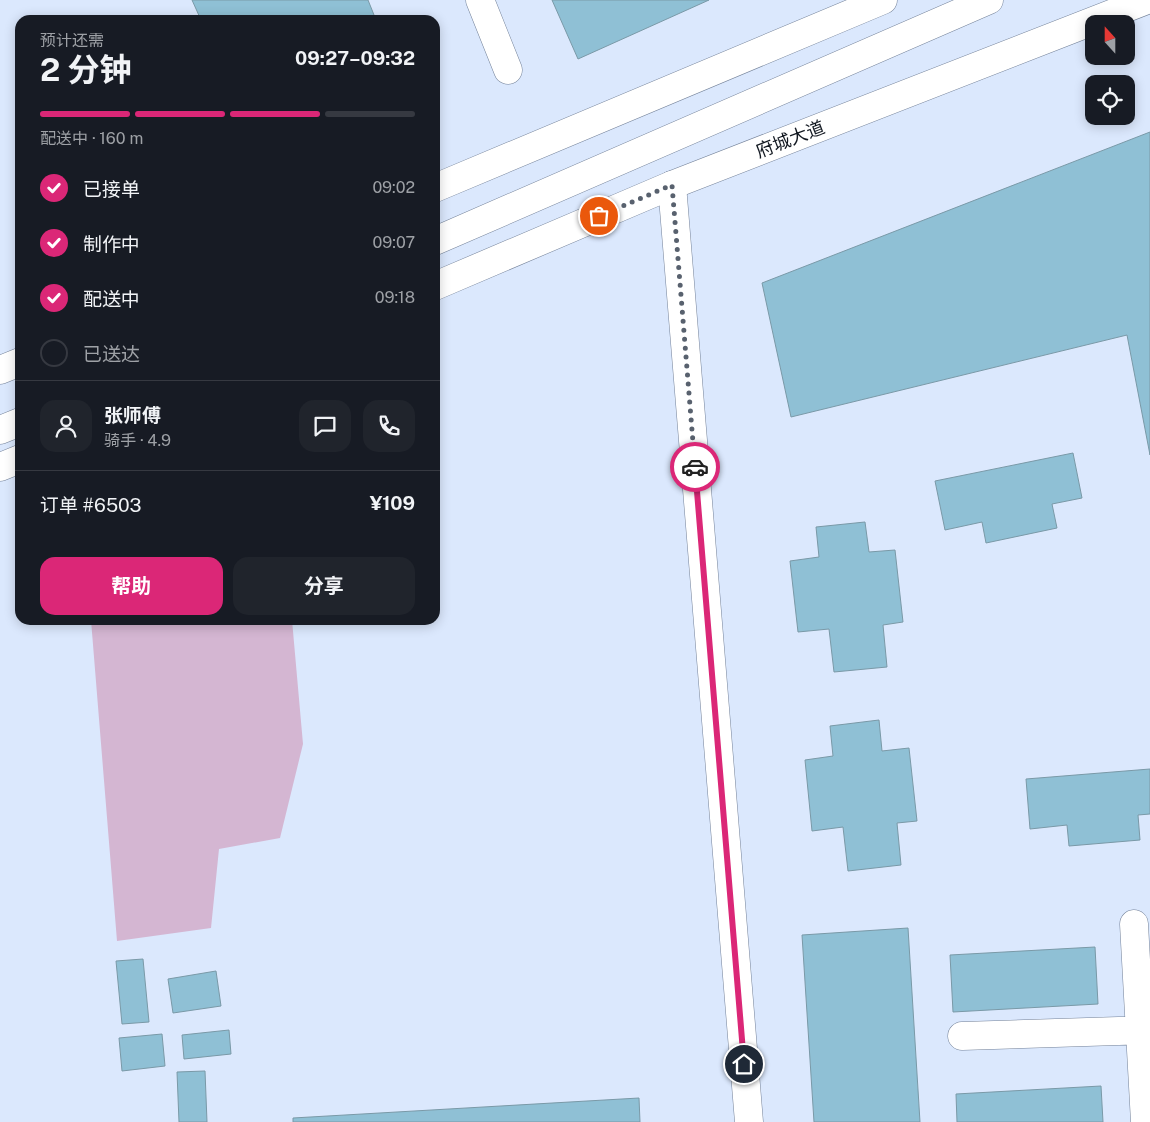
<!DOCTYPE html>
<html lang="zh">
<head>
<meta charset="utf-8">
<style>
  :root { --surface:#171b24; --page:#20242c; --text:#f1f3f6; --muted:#9ea1a6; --line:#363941; --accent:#db2777 }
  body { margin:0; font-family:"Public Sans","Noto Sans SC",sans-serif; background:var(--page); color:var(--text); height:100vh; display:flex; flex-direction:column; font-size:19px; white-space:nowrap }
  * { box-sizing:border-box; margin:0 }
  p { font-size:16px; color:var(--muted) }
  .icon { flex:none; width:28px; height:28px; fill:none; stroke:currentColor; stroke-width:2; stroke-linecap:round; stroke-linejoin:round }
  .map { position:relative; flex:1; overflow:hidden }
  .panel { position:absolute; left:15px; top:15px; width:425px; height:610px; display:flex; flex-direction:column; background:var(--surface); border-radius:15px; box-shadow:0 2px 12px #0003 }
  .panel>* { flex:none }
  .needle { width:32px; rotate:339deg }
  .tools { position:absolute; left:1085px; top:15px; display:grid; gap:10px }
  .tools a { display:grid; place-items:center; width:50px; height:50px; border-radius:10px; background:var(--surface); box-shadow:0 2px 12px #0003; font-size:25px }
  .pin { position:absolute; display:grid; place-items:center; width:42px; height:42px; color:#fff; margin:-21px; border:2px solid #fff; border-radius:50%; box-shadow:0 1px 5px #0007 }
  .courier { position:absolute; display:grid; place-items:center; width:50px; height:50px; margin:-25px; border:4px solid #db2777; border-radius:50%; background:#fff; color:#222; box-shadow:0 1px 6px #0007 }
  .overview em { font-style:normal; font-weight:700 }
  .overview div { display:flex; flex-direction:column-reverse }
  .overview { display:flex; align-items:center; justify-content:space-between; height:85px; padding:0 25px }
  h1 { font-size:32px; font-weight:700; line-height:38px }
  .bar { display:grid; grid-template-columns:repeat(4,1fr); gap:8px 5px; align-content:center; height:60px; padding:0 25px }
  .bar i { height:6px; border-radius:4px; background:var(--line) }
  .bar .active { background:var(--accent) }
  .bar p { grid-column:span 4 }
  .line { display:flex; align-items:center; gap:12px; padding:0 25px; border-top:1px solid var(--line) }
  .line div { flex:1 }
  .round { display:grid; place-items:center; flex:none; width:52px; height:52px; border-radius:15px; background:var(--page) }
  ol { padding:0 25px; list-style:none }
  li { display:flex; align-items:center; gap:15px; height:55px }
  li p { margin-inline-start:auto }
  li .icon { padding:5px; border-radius:50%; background:var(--accent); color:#fff; stroke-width:4 }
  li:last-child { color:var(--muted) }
  li i { width:28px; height:28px; border:2px solid var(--line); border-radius:50% }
  .action { display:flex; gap:10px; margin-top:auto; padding:10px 25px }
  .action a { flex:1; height:58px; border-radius:15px; background:var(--accent); color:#fff; font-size:20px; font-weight:700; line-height:58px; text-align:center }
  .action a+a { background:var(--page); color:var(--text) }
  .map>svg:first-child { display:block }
</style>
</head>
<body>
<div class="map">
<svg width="1150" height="1122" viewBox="0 0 1150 1122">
  <rect width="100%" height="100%" fill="#dbe8fd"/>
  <!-- green -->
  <path fill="#d4b6d2" d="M91,620h201l11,124 -23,94 -61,11 -8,79 -94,13z"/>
  <!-- building -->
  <path fill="#8fc0d5" stroke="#7a99a7" d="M192,0h176l8,20h-175z
    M552,0h157l-131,59z
    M1150,132v323l-23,-120 -336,82 -29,-134z
    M1073,453l9,45 -30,6 5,24 -71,15 -4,-21 -37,8 -10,-49z
    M865,522l4,30 26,-2 8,72 -20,3 4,42 -53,5 -5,-43 -31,3 -8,-71 29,-4 -3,-30z
    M879,720l3,31 27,-3 8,73 -20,2 4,42 -53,6 -5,-44 -31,4 -7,-71 28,-4 -3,-30z
    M1150,769v45l-12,1 2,25 -71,6 -2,-21 -37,4 -4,-50z
    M908,928l12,194h-106l-12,-187z
    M1095,947l3,57 -145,8 -3,-57z
    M143,959l6,63 -27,2 -6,-63z
    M216,971l5,35 -48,7 -5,-34z
    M229,1030l2,24 -47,5 -2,-24z
    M162,1034l3,32 -43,5 -3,-33z
    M205,1071l2,51h-28l-2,-50z
    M1101,1086l2,36h-146l-1,-28z
    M639,1098l1,24h-347v-4z"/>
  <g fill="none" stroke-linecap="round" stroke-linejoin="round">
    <!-- minor casing -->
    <g stroke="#748299" stroke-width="29">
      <path id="minor" d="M480,0l28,70
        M435,188l448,-188
        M0,370l20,-8
        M1134,924l11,198
        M962,1036l188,-6"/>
    </g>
    <!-- tertiary casing -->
    <g stroke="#748299" stroke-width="29">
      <path id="tertiary" d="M672,185l77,937"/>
    </g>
    <!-- secondary casing -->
    <g stroke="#748299" stroke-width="29">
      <path id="secondary" d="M435,241l554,-241
        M435,286l237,-101 475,-185
        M0,430l20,-8
        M0,467l20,-8"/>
    </g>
    <!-- minor -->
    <use href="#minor" stroke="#fff" stroke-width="28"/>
    <!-- tertiary -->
    <use href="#tertiary" stroke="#fff" stroke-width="28"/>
    <!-- secondary -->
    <use href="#secondary" stroke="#fff" stroke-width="28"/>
  </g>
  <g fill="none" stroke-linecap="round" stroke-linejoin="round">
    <!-- done -->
    <path stroke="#58616e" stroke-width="5" stroke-dasharray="0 9" d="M599,216l73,-31 23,282"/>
    <!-- route -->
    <path stroke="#db2777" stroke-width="6" d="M695,467l49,597"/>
  </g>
  <g text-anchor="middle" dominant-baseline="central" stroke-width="4" stroke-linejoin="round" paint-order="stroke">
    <!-- street labels -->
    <g font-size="18" fill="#121821" stroke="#fff">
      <text transform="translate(790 139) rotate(-21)">府城大道</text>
    </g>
  </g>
</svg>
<div class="tools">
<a><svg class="needle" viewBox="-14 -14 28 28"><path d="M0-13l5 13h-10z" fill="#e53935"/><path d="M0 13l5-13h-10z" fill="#9ea1a6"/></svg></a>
<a><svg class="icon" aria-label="locate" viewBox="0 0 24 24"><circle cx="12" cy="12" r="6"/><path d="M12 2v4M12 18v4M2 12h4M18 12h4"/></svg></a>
</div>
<div class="pin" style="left:599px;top:216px;background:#ea580c"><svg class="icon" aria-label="bag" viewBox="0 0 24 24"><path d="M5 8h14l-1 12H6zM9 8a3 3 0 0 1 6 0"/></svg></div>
<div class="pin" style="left:744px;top:1064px;background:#1f2937"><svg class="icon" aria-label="home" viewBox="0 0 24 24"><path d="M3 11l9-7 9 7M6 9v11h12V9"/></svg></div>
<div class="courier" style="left:695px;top:467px"><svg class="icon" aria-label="car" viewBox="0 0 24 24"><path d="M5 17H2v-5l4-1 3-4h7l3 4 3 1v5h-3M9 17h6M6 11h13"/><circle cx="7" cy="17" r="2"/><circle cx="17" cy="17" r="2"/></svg></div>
<section class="panel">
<div class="overview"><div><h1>2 分钟</h1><p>预计还需</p></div><em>09:27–09:32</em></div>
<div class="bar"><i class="active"></i><i class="active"></i><i class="active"></i><i></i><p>配送中 · 160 m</p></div>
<ol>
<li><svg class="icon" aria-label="check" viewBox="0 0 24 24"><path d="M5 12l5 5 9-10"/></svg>已接单<p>09:02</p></li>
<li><svg class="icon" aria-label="check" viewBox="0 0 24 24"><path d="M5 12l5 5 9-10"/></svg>制作中<p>09:07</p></li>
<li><svg class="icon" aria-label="check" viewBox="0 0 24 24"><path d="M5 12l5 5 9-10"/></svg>配送中<p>09:18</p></li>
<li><i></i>已送达</li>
</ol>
<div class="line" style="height:90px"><a class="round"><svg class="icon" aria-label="person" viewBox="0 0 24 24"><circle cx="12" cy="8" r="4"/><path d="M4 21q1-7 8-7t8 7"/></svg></a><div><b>张师傅</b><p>骑手 · 4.9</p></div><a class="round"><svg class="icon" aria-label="chat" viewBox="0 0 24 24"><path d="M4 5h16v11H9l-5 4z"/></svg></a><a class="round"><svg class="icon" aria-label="phone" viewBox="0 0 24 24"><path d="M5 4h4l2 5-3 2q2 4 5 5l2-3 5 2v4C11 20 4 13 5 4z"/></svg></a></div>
<div class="line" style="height:65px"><div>订单 #6503</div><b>¥109</b></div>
<div class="action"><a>帮助</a><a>分享</a></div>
</section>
</div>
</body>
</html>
